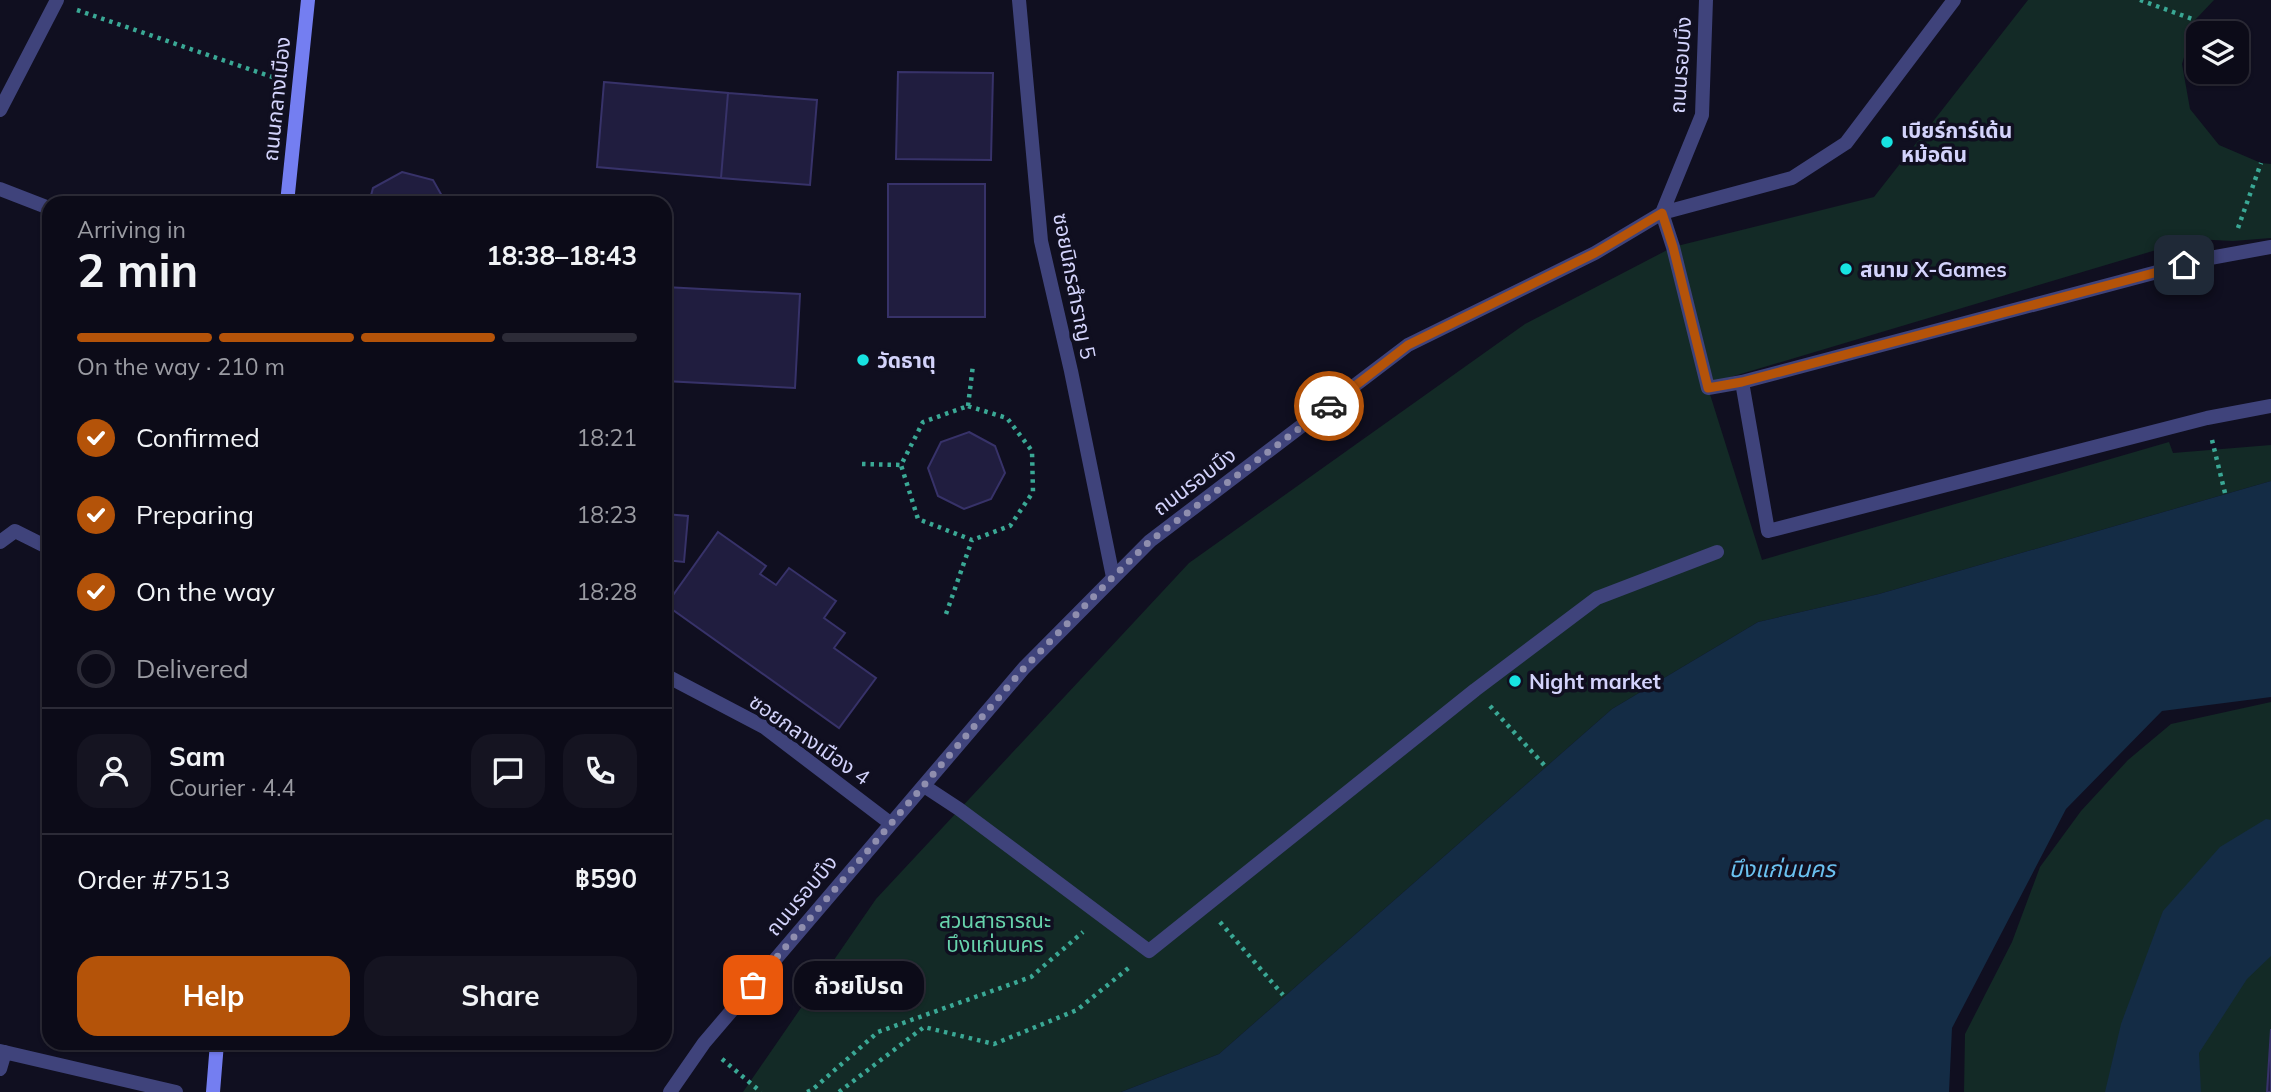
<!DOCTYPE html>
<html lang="en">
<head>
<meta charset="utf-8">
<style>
  :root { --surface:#0c0b18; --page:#151421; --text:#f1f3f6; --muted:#9a9ba2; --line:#2c2b37; --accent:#b45309 }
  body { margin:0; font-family:Mulish,"Noto Sans Thai",sans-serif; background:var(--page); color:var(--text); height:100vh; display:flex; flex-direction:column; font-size:26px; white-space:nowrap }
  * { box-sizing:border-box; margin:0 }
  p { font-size:23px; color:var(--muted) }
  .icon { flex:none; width:38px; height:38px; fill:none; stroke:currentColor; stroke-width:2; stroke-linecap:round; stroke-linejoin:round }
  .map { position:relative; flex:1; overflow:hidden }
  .panel { position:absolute; left:42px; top:196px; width:630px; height:854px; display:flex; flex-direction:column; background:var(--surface); border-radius:21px; box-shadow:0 2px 5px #0004,0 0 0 2px var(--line) }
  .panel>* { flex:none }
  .buttons { position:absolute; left:2186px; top:21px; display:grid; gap:14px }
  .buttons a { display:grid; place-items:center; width:63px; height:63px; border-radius:14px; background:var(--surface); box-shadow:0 2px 5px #0004,0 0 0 2px var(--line); font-size:35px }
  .pin { position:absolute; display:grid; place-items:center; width:60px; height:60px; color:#fff; margin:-30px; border-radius:14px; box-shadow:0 4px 10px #0006 }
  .courier { position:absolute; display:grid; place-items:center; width:70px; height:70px; margin:-35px; border:5px solid #b45309; border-radius:50%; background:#fff; color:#222; box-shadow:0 2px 9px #0007 }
  .bubble { position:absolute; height:49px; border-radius:21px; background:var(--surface); box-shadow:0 2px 5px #0004,0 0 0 2px var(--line); font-size:23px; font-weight:700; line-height:49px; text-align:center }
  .headline em { font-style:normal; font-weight:700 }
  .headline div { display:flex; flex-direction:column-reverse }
  .headline { display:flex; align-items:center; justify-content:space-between; height:119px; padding:0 35px }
  h1 { font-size:46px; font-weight:700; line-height:52px }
  .bar { display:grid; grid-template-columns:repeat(4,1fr); gap:10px 7px; align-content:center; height:84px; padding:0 35px }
  .bar i { height:9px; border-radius:5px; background:var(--line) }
  .bar .selected { background:var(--accent) }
  .bar p { grid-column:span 4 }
  .line { display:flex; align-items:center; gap:18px; padding:0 35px; border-top:2px solid var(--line) }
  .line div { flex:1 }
  .round { display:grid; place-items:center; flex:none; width:74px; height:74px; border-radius:21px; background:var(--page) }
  ol { padding:0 35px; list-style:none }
  li { display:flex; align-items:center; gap:21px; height:77px }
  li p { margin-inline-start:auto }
  li .icon { padding:7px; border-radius:50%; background:var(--accent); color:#fff; stroke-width:4 }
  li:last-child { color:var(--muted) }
  li i { width:38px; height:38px; border:4px solid var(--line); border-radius:50% }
  .button { display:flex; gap:14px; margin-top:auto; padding:14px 35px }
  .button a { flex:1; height:80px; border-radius:21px; background:var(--accent); color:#fff; font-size:28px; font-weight:700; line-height:80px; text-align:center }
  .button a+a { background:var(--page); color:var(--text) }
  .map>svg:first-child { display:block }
</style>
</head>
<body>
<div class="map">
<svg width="2271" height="1092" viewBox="0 0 2271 1092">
  <rect width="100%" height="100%" fill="#100f20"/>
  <!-- green -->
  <path fill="#132a26" d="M2028,0h186l-19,20 -13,44 8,45 29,36 42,18 10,1v74l-38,3 -40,-2 -469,140 -16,9 54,172 407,-118 4,11 98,-8v36l-392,113 -121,28 -146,87 -393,345 -98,38h-378l133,-193 313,-336 336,-239 148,-77 201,-50z
    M2271,702v390h-307l1,-58 47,-92 28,-75 41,-56 47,-51 43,-36z"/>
  <!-- water -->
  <path fill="#142c45" d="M2271,481v216l-109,14 -96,98 -114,219 -3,64h-828l98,-38 393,-345 146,-87 121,-28z
    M2266,819l5,1v136l-24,23 -48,74 2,39h-96l16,-68 42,-113 57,-64z"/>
  <!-- building -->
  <path fill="#201d3f" stroke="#373269" stroke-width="2" d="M898,72l95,1 -2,87 -95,-1z
    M604,82l124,11 -7,85 -124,-11z
    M728,93l89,7 -7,85 -89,-7z
    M402,172l31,8 13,23h-77l4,-15z
    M888,184h97v133h-97z
    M665,287l135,7 -5,94 -130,-7z
    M969,432l26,14 10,27 -14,26 -27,10 -26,-13 -10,-28 13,-26z
    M665,514l23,2 -4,46 -19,-2z
    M718,532l48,34 -6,8 16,11 13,-17 47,33 -12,17 21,15 -11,15 42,30 -37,50 -173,-123z
    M2271,1029v63h-4z"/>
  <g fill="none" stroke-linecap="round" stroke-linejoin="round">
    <!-- path -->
    <path stroke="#3aa895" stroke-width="4.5" stroke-dasharray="3.5 5" stroke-linecap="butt" d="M2140,0l55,20
      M77,10l201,69
      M2238,228l23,-65
      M968,406l39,12 25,33 1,41 -23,34 -38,14 -54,-21 -17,-54 22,-43z
      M968,406l5,-41
      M2212,440l13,53
      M862,464l39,1
      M946,614l26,-74
      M1490,706l56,61
      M1220,922l63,73
      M722,1059l39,33
      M807,1092l5,-2 66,-58 153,-55 52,-45
      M839,1092l85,-65 70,17 83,-34 54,-44"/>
    <!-- service -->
    <path stroke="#3f437b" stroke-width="14" d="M1662,213l11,34 35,141 34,-6
      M2271,247l-61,11 -468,124 26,149 439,-113 64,-12
      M924,786l35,23 190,142 326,-261 122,-92 120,-46"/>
    <!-- minor -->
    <path stroke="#3f437b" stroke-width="14" d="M1019,0l22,241 30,130 42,206
      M0,110l57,-110
      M0,189l49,19
      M0,542l15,-11 34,17
      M665,675l99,52 126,96
      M0,1051l176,41
      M0,1069l5,-17"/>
    <!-- tertiary -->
    <path stroke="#3f437b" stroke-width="14" d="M1662,213l130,-35 54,-35 108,-143
      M670,1092l34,-49 320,-375 126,-127 258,-196 187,-92 67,-40 40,-98 4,-115"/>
    <!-- secondary -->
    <path stroke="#747ef1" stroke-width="14" d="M287,203l21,-203
      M213,1092l4,-49"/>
  </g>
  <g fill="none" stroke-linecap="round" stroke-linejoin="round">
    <!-- done -->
    <path stroke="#8f8eae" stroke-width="7" stroke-dasharray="0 12.6" d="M753,985l271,-317 89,-91 37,-36 179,-135"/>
    <!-- route -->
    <path stroke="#b45309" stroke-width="9" d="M1329,406l79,-61 187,-92 67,-40 11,34 35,141 34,-6 442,-117"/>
  </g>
  <!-- markers -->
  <g fill="#17e3e1" stroke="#100f20" stroke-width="2.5">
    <circle cx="1887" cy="142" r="7"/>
    <circle cx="1846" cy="269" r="7"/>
    <circle cx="863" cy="360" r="7"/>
    <circle cx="1515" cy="681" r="7"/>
  </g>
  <g text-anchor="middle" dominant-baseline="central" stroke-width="7" stroke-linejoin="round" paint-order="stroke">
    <!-- street labels -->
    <g font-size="21" fill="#d3d3fb" stroke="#100f20">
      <text transform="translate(1680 65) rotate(-86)">ถนนรอบบึง</text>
      <text transform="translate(276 99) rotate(-84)">ถนนกลางเมือง</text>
      <text transform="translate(1075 286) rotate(79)">ซอยนิกรสำราญ 5</text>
      <text transform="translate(1194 481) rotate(-37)">ถนนรอบบึง</text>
      <text transform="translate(810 739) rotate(35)">ซอยกลางเมือง 4</text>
      <text transform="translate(801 895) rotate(-50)">ถนนรอบบึง</text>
    </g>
    <!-- poi labels -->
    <g font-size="21" font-weight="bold" fill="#d3d3fb" stroke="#100f20" text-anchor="start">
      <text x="1901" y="130">เบียร์การ์เด้น<tspan x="1901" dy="24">หม้อดิน</tspan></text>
      <text x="1860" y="269">สนาม X-Games</text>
      <text x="877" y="360">วัดธาตุ</text>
      <text x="1529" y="681">Night market</text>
    </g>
    <!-- park labels -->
    <g font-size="21" fill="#67d3ac" stroke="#100f20">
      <text x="995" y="920">สวนสาธารณะ<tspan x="995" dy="24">บึงแก่นนคร</tspan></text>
    </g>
    <!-- water labels -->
    <g font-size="23" font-style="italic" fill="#6bc1f0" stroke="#100f20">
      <text x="1782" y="868">บึงแก่นนคร</text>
    </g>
  </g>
</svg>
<div class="buttons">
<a><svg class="icon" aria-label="layers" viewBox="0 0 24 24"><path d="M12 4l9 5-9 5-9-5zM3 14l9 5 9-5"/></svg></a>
</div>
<div class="pin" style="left:753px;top:985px;background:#ea580c"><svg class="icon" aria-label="bag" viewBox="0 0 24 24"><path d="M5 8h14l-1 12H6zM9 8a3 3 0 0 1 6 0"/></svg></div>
<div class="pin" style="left:2184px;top:265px;background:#1f2937"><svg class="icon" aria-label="home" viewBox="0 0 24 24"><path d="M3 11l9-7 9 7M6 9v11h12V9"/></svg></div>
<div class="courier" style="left:1329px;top:406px"><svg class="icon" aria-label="car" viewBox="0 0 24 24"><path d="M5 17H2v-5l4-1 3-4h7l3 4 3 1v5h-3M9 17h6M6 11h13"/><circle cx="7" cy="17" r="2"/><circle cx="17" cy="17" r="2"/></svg></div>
<div class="bubble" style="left:794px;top:961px;width:130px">ถ้วยโปรด</div>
<section class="panel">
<div class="headline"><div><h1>2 min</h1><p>Arriving in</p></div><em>18:38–18:43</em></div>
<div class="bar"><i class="selected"></i><i class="selected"></i><i class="selected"></i><i></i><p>On the way · 210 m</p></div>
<ol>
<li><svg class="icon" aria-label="check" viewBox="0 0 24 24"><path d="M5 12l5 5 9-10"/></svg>Confirmed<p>18:21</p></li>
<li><svg class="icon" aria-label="check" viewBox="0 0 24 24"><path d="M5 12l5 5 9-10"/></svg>Preparing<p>18:23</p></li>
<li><svg class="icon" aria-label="check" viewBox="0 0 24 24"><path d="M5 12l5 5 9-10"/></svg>On the way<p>18:28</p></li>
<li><i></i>Delivered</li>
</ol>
<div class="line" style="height:126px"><a class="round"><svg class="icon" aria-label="person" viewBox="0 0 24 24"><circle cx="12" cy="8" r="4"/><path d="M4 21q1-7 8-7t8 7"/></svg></a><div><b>Sam</b><p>Courier · 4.4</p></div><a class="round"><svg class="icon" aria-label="chat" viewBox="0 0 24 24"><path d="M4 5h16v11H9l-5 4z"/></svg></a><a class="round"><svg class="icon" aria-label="phone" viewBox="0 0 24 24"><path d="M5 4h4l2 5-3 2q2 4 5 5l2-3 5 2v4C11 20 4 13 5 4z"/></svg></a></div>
<div class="line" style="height:91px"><div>Order #7513</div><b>฿590</b></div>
<div class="button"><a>Help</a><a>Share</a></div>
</section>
</div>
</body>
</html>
